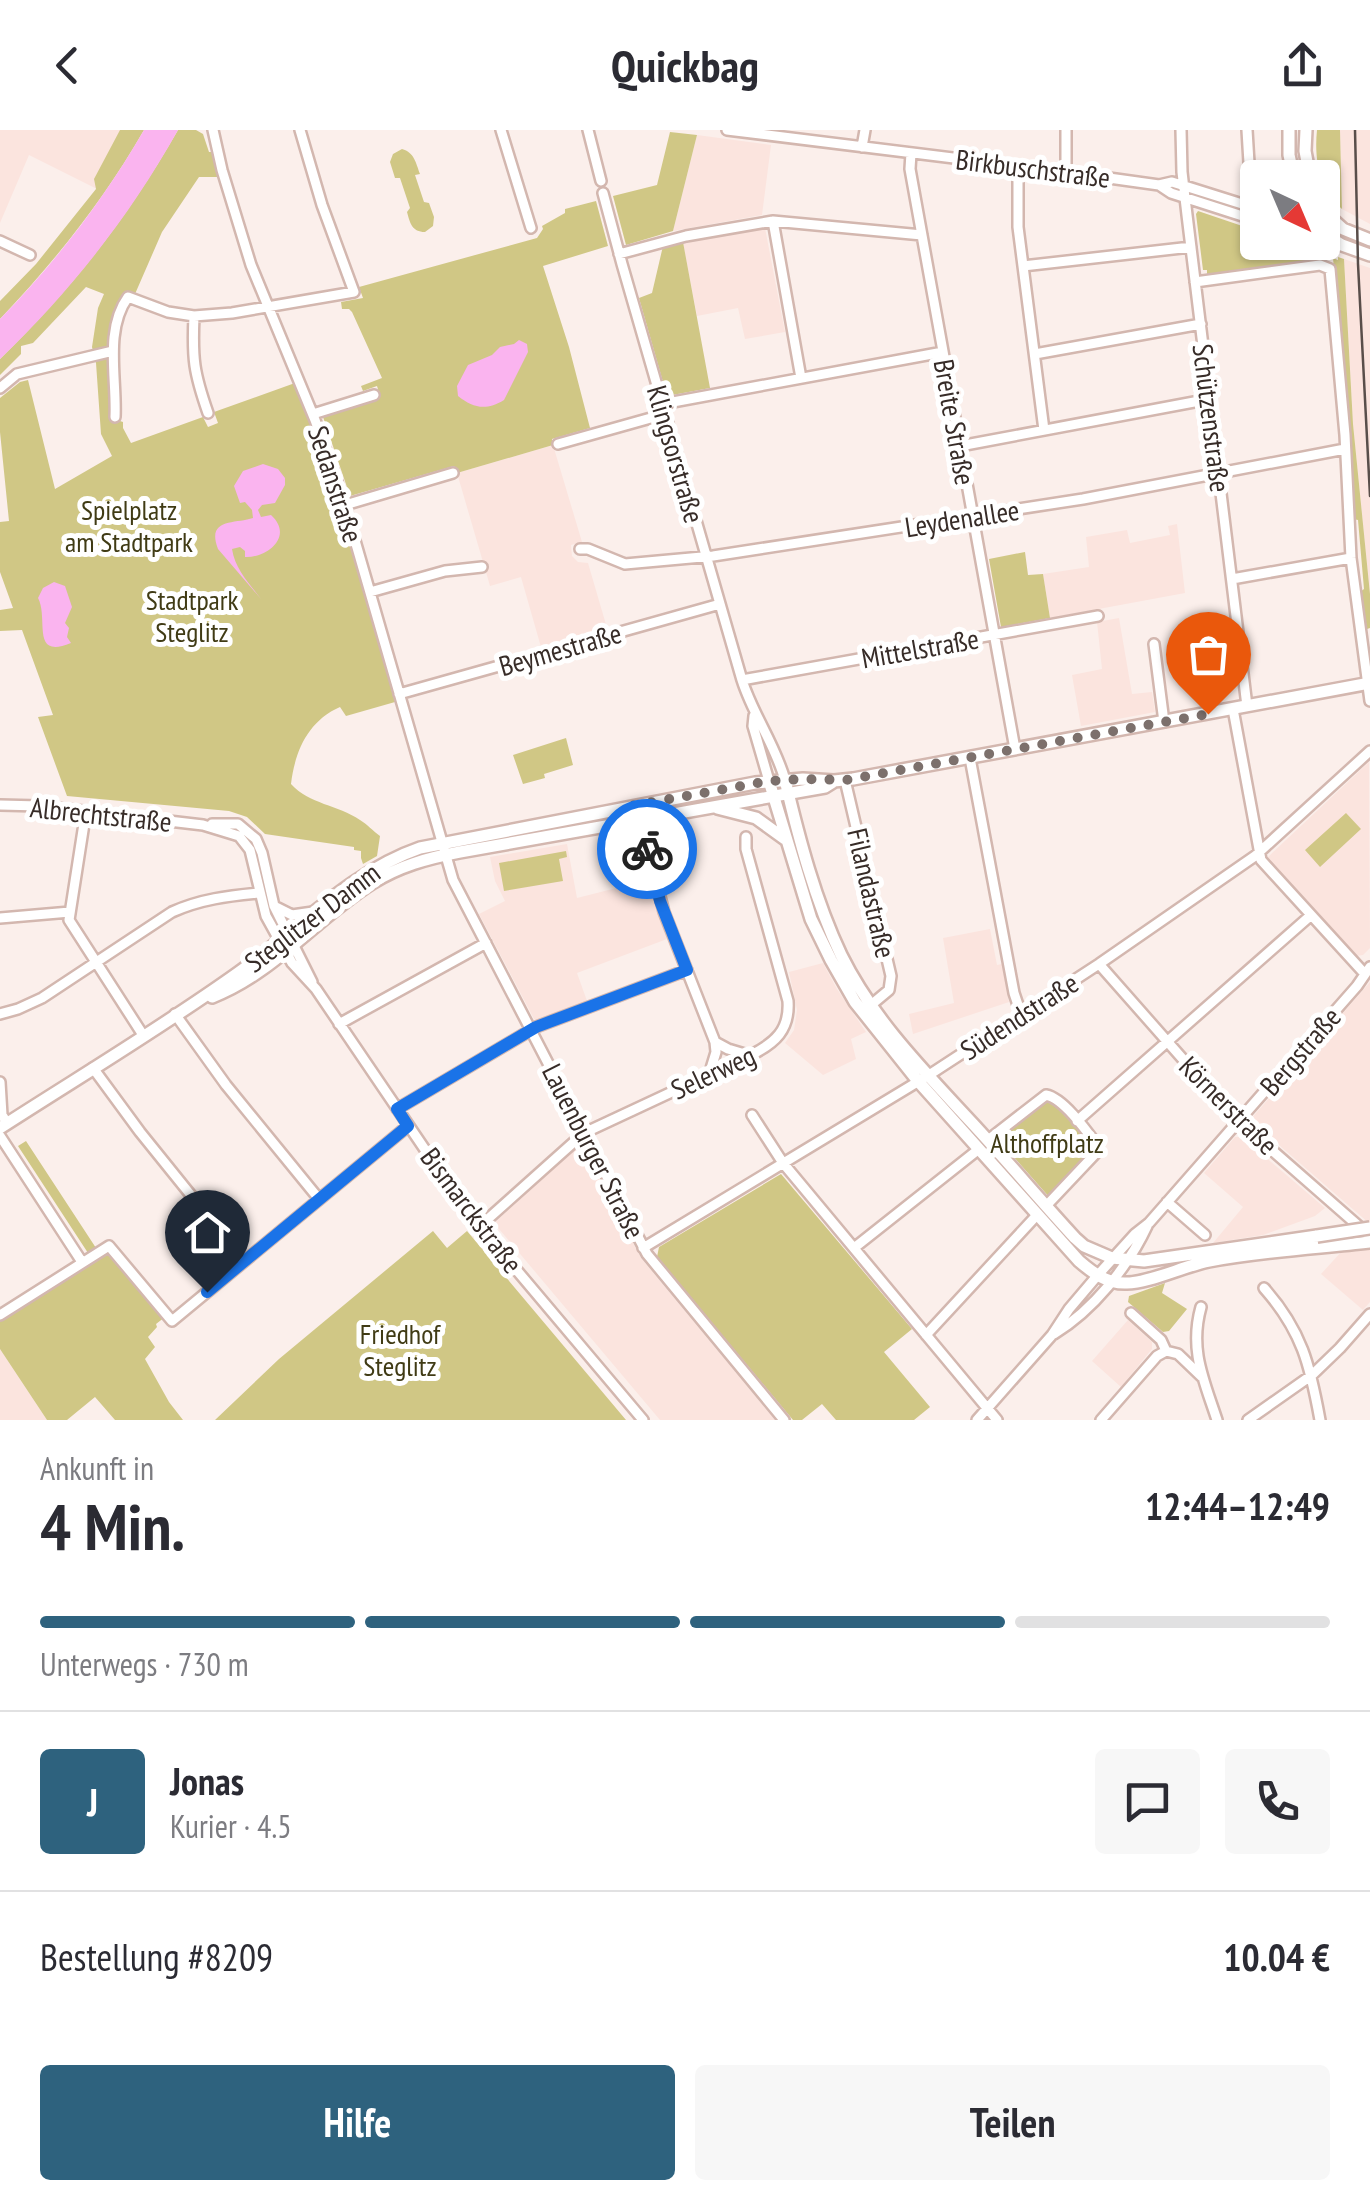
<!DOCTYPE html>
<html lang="de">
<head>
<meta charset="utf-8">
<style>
  :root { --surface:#fff; --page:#f7f7f7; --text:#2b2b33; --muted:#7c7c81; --line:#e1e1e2; --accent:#2e627e }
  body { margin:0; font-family:"PT Sans Narrow",sans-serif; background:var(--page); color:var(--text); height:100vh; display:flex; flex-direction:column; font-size:38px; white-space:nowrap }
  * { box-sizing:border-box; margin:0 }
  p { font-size:32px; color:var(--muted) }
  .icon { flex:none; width:55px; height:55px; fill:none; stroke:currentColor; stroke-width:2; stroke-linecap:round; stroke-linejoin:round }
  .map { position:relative; height:1290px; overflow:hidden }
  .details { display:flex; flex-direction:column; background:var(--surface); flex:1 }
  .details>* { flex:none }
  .needle { width:65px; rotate:136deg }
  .buttons { position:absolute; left:1240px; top:30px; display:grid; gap:20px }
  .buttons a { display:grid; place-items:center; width:100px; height:100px; border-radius:10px; background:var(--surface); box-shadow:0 2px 8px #0004; font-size:50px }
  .pin { position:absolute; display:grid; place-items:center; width:85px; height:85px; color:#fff; margin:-102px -42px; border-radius:50% 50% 50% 0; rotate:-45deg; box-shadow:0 0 10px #0007 }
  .pin .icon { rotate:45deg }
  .courier { position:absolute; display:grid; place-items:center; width:100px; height:100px; margin:-50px; border:8px solid #1a73e8; border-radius:50%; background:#fff; color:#222; box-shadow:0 2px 12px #0007 }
  .summary em { font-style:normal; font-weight:600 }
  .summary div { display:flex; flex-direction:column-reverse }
  .summary { display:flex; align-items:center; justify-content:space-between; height:170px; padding:0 40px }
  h1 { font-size:65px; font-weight:600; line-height:75px }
  .bar { display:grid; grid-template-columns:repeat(4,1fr); gap:15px 10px; align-content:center; height:120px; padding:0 40px }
  .bar i { height:12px; border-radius:8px; background:var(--line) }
  .bar .active { background:var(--accent) }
  .bar p { grid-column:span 4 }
  .line { display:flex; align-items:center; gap:25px; padding:0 40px; border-top:2px solid var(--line) }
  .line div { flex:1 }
  .round { display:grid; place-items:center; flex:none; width:105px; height:105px; border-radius:10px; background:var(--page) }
  .primary-button { display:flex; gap:20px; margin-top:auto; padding:20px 40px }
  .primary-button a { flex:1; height:115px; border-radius:10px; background:var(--accent); color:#fff; font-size:40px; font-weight:600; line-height:115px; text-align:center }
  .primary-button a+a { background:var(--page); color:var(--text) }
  header { display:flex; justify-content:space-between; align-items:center; height:130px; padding:0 40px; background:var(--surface); font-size:45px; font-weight:600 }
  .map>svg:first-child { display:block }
</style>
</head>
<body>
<header><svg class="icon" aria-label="back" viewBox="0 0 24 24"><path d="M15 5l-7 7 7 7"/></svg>Quickbag<svg class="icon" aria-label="share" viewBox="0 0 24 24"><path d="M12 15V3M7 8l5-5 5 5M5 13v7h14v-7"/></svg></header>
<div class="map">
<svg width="1370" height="1290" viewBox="0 0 1370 1290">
  <rect width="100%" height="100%" fill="#fbefeb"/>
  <!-- built -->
  <path fill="#fbe4de" d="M0,0h131l-34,59 -68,-34 -29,68z
    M1340,0h30v94l-28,-15z
    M697,5l74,10 -9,70 -89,16z
    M765,98l20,104 -40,7 -7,-31 -41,8 -14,-73z
    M1344,129l26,9v326l-17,-170z
    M553,315l29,97 -11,3 1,11 6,6 10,1 19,65 -66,19 -20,-70 -31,9 -33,-113z
    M1177,394l8,69 -135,25 -7,-44 46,-7 -3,-30 41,-7 3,13 40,-8 -2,-9z
    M1119,488l13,76 20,-2 3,20 -74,14 -9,-51 30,-6 -5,-47z
    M1369,632l1,186 -7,7 -7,1 -88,-96v-3z
    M567,714l10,54 71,-18 19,59 -90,34 10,28 -50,19 -3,-1 -55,-105 26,-13 -10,-20 -5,-24z
    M990,799l7,36 5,-1 7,38 -96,32 -4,-20 45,-11 -11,-65z
    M823,833l14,26 29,43 -15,7 5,20 -33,16 -38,-32 9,-13 3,-20 -8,-38z
    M1370,852v242l-120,-104z
    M1235,1007h7l83,71 -10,8 -52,19 -50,8 30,-36 -39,-34z
    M581,1014l60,114 134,162h-115l-166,-197z
    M1370,1117v55l-7,8 -42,-36 22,-24z
    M1128,1190l24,22v7l-31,38 -29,-26z
    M0,1219l47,71h-47z"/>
  <!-- green -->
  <path fill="#d0c785" d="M120,0h24c-40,70 -89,131 -144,189v-18l36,-37 60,-75 -2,-10z
    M178,0h18l7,4 6,18h4l6,25h-20l-37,55 -27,62 -7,-2c-24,23 -17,90 -15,121l-2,5 12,4v6l8,15 72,-26 5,10 10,-4 -4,-11 81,-29 39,99 63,217 -2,3 -49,14 -6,-9c-32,14 -45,44 -49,77 18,20 47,21 69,36 7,4 13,11 20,16l-3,20 -14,8 -2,-6v-7l-7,-1v-3l-89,-13 -18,-17 -18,-6 -162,-15 -29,-79 15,-2 -31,-85 -22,1v-21l13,-2 -13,-36v-50l9,-1 -9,-89v-34l20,-16 8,-2 27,109 57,-33 -11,-22 -5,-71 -4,-16 6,-39 6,-14 -18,-7 -53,56 -12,3v8l-21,21v-16c74,-73 126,-139 178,-229z
    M1317,0h23l2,79c-23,-19 -28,-50 -25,-79z
    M670,2l27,3 -24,96 -47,14 -13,-49 44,-11z
    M402,19c12,3 14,14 18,25l-5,1 9,27 5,1 5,14 -1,9 -8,6c-13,0 -15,-9 -18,-20l3,-4 -10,-30h-5l-5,-16 3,-8z
    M596,71l12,45 -65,20 26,81 21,81 -38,11 1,6 -96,28 -3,-7 -104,30 -28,-82 47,-15 8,1 3,-4 -3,-10 -14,5 -2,-5 21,-8 -30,-66 -3,-3h-7l-1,-7 22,-4 -4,-11 178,-49 6,-9 -1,-3 23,-13v-4z
    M1198,81l59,20 1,11 38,1 30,9v7l-119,16v-5h-4l-7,-56z
    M683,112l27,146 -43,8 -28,-98 13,-5 11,-47z
    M1338,127l6,2 9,165 17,170v34l-3,1 -4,-7 -3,-30 4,-3 -6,-69 -5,-1 -5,-94 -15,-167 5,2z
    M1025,422l3,23 15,-1 7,44 -49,9 -12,-68z
    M566,608l7,27 -29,9 1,4 -22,6 -10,-29z
    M1346,683l15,16 -41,38 -15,-17z
    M566,721l1,6 -8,2 4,22 -59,10 -5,-28z
    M1051,966l43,48v5l-44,49 -54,-61z
    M26,1011l70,107 -8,5 -70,-107z
    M781,1044l131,155 -28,23 46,55 -16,13h-78l-14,-16 -20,16h-9l-136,-163 2,-10z
    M433,1101l14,17 20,-17 159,189h-411l64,-61z
    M109,1121l56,66 -9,7 1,3 -9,10 7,10 -10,12 24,43 14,18h-68l-20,-23 -28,23h-20l-47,-71v-28z
    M1165,1153l-3,10 25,16 -18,22 -6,1 -35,-30 1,-6z"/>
  <!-- water -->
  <path fill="#fab4ef" d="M144,0h34c-48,86 -107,161 -178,229v-40c56,-57 104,-120 144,-189z
    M519,210l8,4 1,8 -24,48c-18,11 -31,8 -46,-4l-1,-10 11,-21 24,-10 8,-8 14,-3z
    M263,334l15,5 7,9v7l-10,18 -13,2 -4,5 3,7 10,-2c23,21 -3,43 -26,42v-6l-5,-4 -8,2c3,20 17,34 29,50l-43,-50c-12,-31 17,-25 35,-31l-1,-8 -7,-8 -5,1 -6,-17 9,-15z
    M54,452l11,4 7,21 -7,16 4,5 -2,9 4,6c-41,17 -22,-25 -33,-45l5,-10z"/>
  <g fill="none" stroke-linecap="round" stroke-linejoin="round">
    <!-- minor casing -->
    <g stroke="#d3b7af" stroke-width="14">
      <path id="minor" d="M213,0l9,40 29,95 64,155 28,79 110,381 194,374 137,166
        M501,0l30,98
        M588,0l13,51
        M727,0l339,42 93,13 13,-3 86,27
        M1066,0v42
        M1181,0l1,42 5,43 60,491
        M1247,0l4,66 -2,10
        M862,17l3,-17
        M911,23l-1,16 105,580
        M1018,36v61l26,203
        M1159,55l12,8 87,28
        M603,63l19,71 120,416c11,35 33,64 43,100
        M773,91l28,157
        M0,111l30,14
        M619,124l67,-18 87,-15 149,14
        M1023,136l168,-19
        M1195,152l125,-17 10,4 15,166 6,123 19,143
        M194,186c-2,43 0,57 14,97
        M1035,224l166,-30
        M0,258l17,-14 96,-23
        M662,274l281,-52
        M313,284l61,-19
        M115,287c2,-38 -11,-87 13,-120l40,15 26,4 38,-3 122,-21 -32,-87 -22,-75
        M558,314l107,-30
        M960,316l250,-47
        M345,375l108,-32
        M580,419h8l37,15 88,-8 370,-57 262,-50
        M1232,449l119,-21
        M370,462l75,-21 37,-4
        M1154,514l10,78
        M742,550l356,-64
        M399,564l321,-90
        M1233,579l28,151 104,114
        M754,586l-1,10 16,55
        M970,628l44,235 7,21
        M845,650l46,196 -2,14 -18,15
        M0,675l40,1 163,19 36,11 11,14 16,66 26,47 24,26 150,221 177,210
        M86,681l-17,109 74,115
        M640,689l24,93 51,130 1,10 -7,23
        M212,694h26l18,15 6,14 12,53 38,76
        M276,777l16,8 21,-3
        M0,788l70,-6
        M1099,834l134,152 137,120
        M0,884l18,-5 24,-11 130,-86c29,-13 56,-16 87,-19
        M175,884l51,71 93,114
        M339,894l147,-81
        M715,912l13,7 20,6
        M93,938l47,64 104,129
        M0,952l2,33 5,8
        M397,979l139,-82 151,-57
        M752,985l31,48 214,257
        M1077,991l233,-205
        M0,1006l82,126
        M988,1010l58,-45c17,3 40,35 51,50v7l-51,54
        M1167,1072l38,33
        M480,1096l104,-93 167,-78c24,-12 39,-25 37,-54l-42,-152v-12
        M643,1118l286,-173 170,-111 156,-108 115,-105
        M854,1118l125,-99
        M1264,1158c38,43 46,77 56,132
        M1201,1177c-12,43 3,73 16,113
        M1131,1183l30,27 5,11 12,3 24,23
        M0,1185l109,-69 63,75 236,-195
        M1054,1204c39,-24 74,-67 93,-108
        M926,1205l111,-120
        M977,1290l75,-85 17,-26 28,-33 38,-42 14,-11 208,-237 13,-19
        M1101,1290l56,-64 9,-5
        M1248,1290l64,-45 28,-27 30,-34"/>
    </g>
    <!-- major casing -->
    <g stroke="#d3b7af" stroke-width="16">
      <path id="major" d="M1289,0v25l5,23
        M1306,0l-1,21 5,27
        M1322,80l21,19 27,11
        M1322,102l20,13 28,10
        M785,650c14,59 30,120 56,175 32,65 84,117 132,169 35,38 68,77 102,114l9,8 28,12 32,3 173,-25
        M769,651l42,138 20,41 24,42 63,79 161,180c14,12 28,23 48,22 22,0 57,-17 82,-22 53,-10 108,-13 161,-19
        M717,678l39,10 29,21
        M212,867c62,-24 104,-79 160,-114 27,-17 56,-25 88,-31l365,-65 8,-5
        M0,998c79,-51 161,-100 238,-155 60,-43 112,-101 182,-125l335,-65 48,-4 31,2 19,-2 517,-96"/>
    </g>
    <!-- minor -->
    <use href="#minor" stroke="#fff" stroke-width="9"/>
    <!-- major -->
    <use href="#major" stroke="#fff" stroke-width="11"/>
    <!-- tram -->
    <path stroke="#594e4a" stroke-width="2.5" d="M1355,0l3,134 12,232"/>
    <!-- major-bridge casing -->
    <g stroke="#d3b7af" stroke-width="16" stroke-linecap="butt">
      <path id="major-bridge" d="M1317,1106l53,-8"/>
    </g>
    <!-- major-bridge -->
    <use href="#major-bridge" stroke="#fff" stroke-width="11"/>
  </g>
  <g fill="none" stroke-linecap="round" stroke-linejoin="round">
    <!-- done -->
    <path stroke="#7c706c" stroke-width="10" stroke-dasharray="0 18" d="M647,719l-7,-30 -6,1 -3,-14 138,-25 35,-2 42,1 362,-66"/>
    <!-- route -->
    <path stroke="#1a73e8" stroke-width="12" d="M207,1162l201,-166 -11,-17 139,-82 151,-57 -27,-69 -13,-52"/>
  </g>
  <g text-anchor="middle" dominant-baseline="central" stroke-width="10" stroke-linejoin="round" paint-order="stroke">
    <!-- street labels -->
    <g font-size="28" fill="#372c28" stroke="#fff">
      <text transform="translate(1033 38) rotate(7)">Birkbuschstraße</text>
      <text transform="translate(1212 288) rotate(83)">Schützenstraße</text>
      <text transform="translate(955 292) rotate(80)">Breite Straße</text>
      <text transform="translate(676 324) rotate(74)">Klingsorstraße</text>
      <text transform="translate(336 354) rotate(72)">Sedanstraße</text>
      <text transform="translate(962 388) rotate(-9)">Leydenallee</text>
      <text transform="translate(920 518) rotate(-10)">Mittelstraße</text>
      <text transform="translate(560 519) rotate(-16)">Beymestraße</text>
      <text transform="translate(101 684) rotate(6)">Albrechtstraße</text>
      <text transform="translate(872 763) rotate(77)">Filandastraße</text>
      <text transform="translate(312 787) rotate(-37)">Steglitzer Damm</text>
      <text transform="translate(1019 886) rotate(-33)">Südendstraße</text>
      <text transform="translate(1300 921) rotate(-49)">Bergstraße</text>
      <text transform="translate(713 942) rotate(-25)">Selerweg</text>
      <text transform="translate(1229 975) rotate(45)">Körnerstraße</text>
      <text transform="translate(594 1021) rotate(63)">Lauenburger Straße</text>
      <text transform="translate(472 1080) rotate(53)">Bismarckstraße</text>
    </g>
    <!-- park labels -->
    <g font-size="28" fill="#403b15" stroke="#fff">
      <text x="129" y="379">Spielplatz<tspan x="129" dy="32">am Stadtpark</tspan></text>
      <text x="192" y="469">Stadtpark<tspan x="192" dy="32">Steglitz</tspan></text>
      <text x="1047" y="1012">Althoffplatz</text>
      <text x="400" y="1203">Friedhof<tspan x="400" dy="32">Steglitz</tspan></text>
    </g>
  </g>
</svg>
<div class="buttons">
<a><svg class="needle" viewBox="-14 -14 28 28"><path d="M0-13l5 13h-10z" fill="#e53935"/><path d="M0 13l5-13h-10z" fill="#7c7c81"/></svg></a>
</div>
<div class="pin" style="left:1208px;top:584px;background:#ea580c"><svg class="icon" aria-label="bag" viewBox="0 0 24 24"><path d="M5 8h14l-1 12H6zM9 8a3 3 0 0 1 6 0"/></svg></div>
<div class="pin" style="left:207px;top:1162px;background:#1f2937"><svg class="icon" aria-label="home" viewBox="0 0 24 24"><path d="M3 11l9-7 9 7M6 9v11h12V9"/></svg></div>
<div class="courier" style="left:647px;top:719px"><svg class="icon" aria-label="bike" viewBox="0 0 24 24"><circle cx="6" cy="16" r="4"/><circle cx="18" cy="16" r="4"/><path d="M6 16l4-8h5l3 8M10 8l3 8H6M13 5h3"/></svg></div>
</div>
<section class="details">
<div class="summary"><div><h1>4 Min.</h1><p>Ankunft in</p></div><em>12:44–12:49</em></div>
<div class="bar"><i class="active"></i><i class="active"></i><i class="active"></i><i></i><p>Unterwegs · 730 m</p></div>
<div class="line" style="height:180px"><b class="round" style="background:var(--accent);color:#fff">J</b><div><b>Jonas</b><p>Kurier · 4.5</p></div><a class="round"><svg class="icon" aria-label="chat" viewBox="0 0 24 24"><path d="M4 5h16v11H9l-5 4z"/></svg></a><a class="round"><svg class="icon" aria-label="phone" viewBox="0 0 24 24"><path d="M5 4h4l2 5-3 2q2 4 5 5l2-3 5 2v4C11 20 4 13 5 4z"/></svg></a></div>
<div class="line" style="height:130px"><div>Bestellung #8209</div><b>10.04 €</b></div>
<div class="primary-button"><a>Hilfe</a><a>Teilen</a></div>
</section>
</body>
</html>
